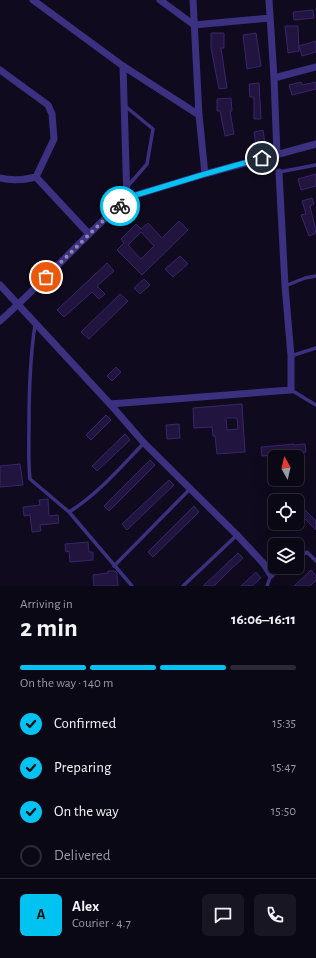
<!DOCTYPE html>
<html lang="en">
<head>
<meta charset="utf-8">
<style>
  :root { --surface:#0b0816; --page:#191623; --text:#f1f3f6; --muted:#9a9aa1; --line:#2b2935; --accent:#00c3f1 }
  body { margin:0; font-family:"Alegreya Sans",sans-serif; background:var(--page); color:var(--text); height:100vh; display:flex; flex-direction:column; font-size:15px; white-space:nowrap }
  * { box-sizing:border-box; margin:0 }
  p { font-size:13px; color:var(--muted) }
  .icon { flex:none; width:22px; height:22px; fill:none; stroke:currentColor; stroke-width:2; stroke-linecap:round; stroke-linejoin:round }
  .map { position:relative; height:586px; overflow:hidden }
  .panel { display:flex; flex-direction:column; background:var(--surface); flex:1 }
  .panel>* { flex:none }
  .needle { width:26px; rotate:352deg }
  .buttons { position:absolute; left:268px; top:450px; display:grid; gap:8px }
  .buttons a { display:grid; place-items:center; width:36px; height:36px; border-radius:6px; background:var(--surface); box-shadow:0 4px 16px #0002,0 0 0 1px var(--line); font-size:20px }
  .pin { position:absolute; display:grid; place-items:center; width:34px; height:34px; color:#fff; margin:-17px; border:2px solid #fff; border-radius:50%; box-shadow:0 1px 4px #0007 }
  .courier { position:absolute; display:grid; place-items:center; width:40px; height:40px; margin:-20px; border:3px solid #00c3f1; border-radius:50%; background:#fff; color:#222; box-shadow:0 1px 5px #0007 }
  .summary em { font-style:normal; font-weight:700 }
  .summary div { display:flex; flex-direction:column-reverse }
  .summary { display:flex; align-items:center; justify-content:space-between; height:68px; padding:0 20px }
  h1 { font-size:26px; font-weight:700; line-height:30px }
  .bar { display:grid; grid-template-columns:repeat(4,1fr); gap:6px 4px; align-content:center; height:48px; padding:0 20px }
  .bar i { height:5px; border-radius:3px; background:var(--line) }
  .bar .on { background:var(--accent) }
  .bar p { grid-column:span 4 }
  .line { display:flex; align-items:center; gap:10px; padding:0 20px; border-top:1px solid var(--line) }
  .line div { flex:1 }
  .round { display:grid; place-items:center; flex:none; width:42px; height:42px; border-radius:6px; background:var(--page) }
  ol { padding:0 20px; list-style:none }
  li { display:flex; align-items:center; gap:12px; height:44px }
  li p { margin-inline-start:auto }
  li .icon { padding:4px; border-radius:50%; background:var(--accent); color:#111; stroke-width:4 }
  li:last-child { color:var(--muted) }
  li i { width:22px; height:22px; border:2px solid var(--line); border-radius:50% }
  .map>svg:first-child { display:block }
</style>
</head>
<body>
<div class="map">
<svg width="316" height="586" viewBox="0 0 316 586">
  <rect width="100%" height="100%" fill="#0f0a1d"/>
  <!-- building -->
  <path fill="#21153f" stroke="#3a256d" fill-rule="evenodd" d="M313,10l1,8 -20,2 -1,-8z
    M285,26h13l1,25 -11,2z
    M211,33h13v15h-3l6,40 -8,1 -8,-41z
    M256,33l5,33 -14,3 -4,-34z
    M316,41v11l-14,4 -3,-10z
    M301,82l1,3 14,-3v7l-24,6 -3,-10z
    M259,83l2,36h-7v-22h-4l-1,-13z
    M231,98l1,13h-2l4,23 -9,2 -5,-25h-3v-12z
    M263,130l2,14 -9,1 -2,-13z
    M316,174v12l-15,4 -3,-11z
    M312,198l2,6 -4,2 5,21h1v6l-7,3 -8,-21 5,-1 -4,-13z
    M179,221l9,9 -46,45 -25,-25 7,-7 -3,-4 15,-15 5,5 7,-6 14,15zM141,232l13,14 -13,13 -13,-14z
    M180,256l8,8 -15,13 -8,-8z
    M107,263l7,8 -17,15 8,8 -6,5 -7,-7 -28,25 -7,-7z
    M144,279l6,6 -10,9 -6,-6z
    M120,294l8,7 -39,38 -8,-7z
    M116,367l5,5 -9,9 -5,-5z
    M242,404l3,48 -28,2 -2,-18h-2l-1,-9 -18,1 -1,-20zM226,418h11l1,11 -11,1z
    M106,415l5,5 -20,20 -5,-5z
    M179,424l1,14 -13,1 -1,-14z
    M125,434l5,6 -33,31 -5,-5z
    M294,444v1l11,-1 1,8 -44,4 -1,-9z
    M150,460l5,5 -46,46 -5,-5z
    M20,464l3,21 -23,2v-21z
    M169,480l5,5 -47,45 -5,-6z
    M48,499l1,17 9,-1 1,8 -19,2 1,6 -9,1 -2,-17 -6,1 -1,-9 17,-2 -1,-5z
    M297,502l19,19v9l-19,-19z
    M194,506l5,6 -46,45 -5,-5z
    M88,542l1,10h4v8l-23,2 -1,-11 -3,1 -1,-8z
    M238,553l5,5 -13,12 -16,16h-11z
    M311,570l5,6v4l-6,6h-16z
    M108,571h7l2,2 1,13h-24l-1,-11 15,-2z
    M256,572l5,6 -9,8h-11z"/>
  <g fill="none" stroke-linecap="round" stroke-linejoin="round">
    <!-- service -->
    <path stroke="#3b3180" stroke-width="3.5" d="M125,106l28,23 -6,35 -20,23
      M279,172l37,-7
      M285,286l20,-8 11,-2
      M35,325c-5,33 -6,65 -6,99 0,18 -1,37 1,55l39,33 63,74
      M291,356l25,-8
      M291,390l25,15
      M69,512c29,-18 51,-44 75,-69
      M297,558l10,-6 9,9
      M114,566l76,-77
      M183,586l54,-51
      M267,586l4,-11 12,-8"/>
    <!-- minor -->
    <path stroke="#3b3180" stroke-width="7" d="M33,0l90,66 76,49
      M160,0l34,25 76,-7
      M193,0l6,115 6,59
      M269,0l5,78 3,77
      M123,66l4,135
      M0,70l48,35 4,9 2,25 -18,38
      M274,78l42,-11
      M36,177l53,57
      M0,178c12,3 24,2 36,-1
      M0,285l110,119 34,39 93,92 27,29 7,11
      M0,321c28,-25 54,-52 80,-78 18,-17 34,-36 56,-48l69,-21 111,-30
      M110,404l181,-14v-34l-6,-70 -6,-114"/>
  </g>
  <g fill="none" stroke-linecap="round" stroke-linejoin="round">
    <!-- done -->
    <path stroke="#8e84b0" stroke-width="4" stroke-dasharray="0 7.2" d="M46,277l64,-63 10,-8"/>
    <!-- route -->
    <path stroke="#00c3f1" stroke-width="5" d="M120,206l16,-11 69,-21 57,-16"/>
  </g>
</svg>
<div class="buttons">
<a><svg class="needle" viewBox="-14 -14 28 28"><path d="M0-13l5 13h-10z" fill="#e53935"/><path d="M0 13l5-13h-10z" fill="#9a9aa1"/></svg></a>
<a><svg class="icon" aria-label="locate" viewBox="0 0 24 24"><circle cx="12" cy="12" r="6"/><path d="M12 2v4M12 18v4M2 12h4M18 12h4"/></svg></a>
<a><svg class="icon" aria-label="layers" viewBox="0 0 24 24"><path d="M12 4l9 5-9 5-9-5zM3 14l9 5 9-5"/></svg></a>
</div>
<div class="pin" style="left:46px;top:277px;background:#ea580c"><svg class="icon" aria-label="bag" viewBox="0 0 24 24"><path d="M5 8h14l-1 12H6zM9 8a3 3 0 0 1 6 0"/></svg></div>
<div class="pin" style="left:262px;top:158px;background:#1f2937"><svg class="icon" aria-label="home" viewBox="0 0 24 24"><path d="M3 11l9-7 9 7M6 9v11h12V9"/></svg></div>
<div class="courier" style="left:120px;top:206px"><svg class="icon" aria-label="bike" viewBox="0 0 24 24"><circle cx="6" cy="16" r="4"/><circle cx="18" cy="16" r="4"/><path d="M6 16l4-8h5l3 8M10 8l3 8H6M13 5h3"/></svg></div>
</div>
<section class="panel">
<div class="summary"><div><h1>2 min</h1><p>Arriving in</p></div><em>16:06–16:11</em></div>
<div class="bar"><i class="on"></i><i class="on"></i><i class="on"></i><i></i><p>On the way · 140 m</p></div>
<ol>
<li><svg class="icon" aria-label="check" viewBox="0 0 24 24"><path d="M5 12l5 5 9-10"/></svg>Confirmed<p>15:35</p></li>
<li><svg class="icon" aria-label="check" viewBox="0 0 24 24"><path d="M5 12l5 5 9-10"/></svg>Preparing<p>15:47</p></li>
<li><svg class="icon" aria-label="check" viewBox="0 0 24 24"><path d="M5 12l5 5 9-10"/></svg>On the way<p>15:50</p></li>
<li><i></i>Delivered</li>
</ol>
<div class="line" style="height:72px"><b class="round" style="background:var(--accent);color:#111">A</b><div><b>Alex</b><p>Courier · 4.7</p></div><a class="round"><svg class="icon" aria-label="chat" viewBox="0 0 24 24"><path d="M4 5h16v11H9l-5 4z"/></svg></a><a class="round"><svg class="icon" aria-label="phone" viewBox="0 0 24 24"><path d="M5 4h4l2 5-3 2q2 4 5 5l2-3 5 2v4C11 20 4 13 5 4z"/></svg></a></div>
</section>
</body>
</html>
